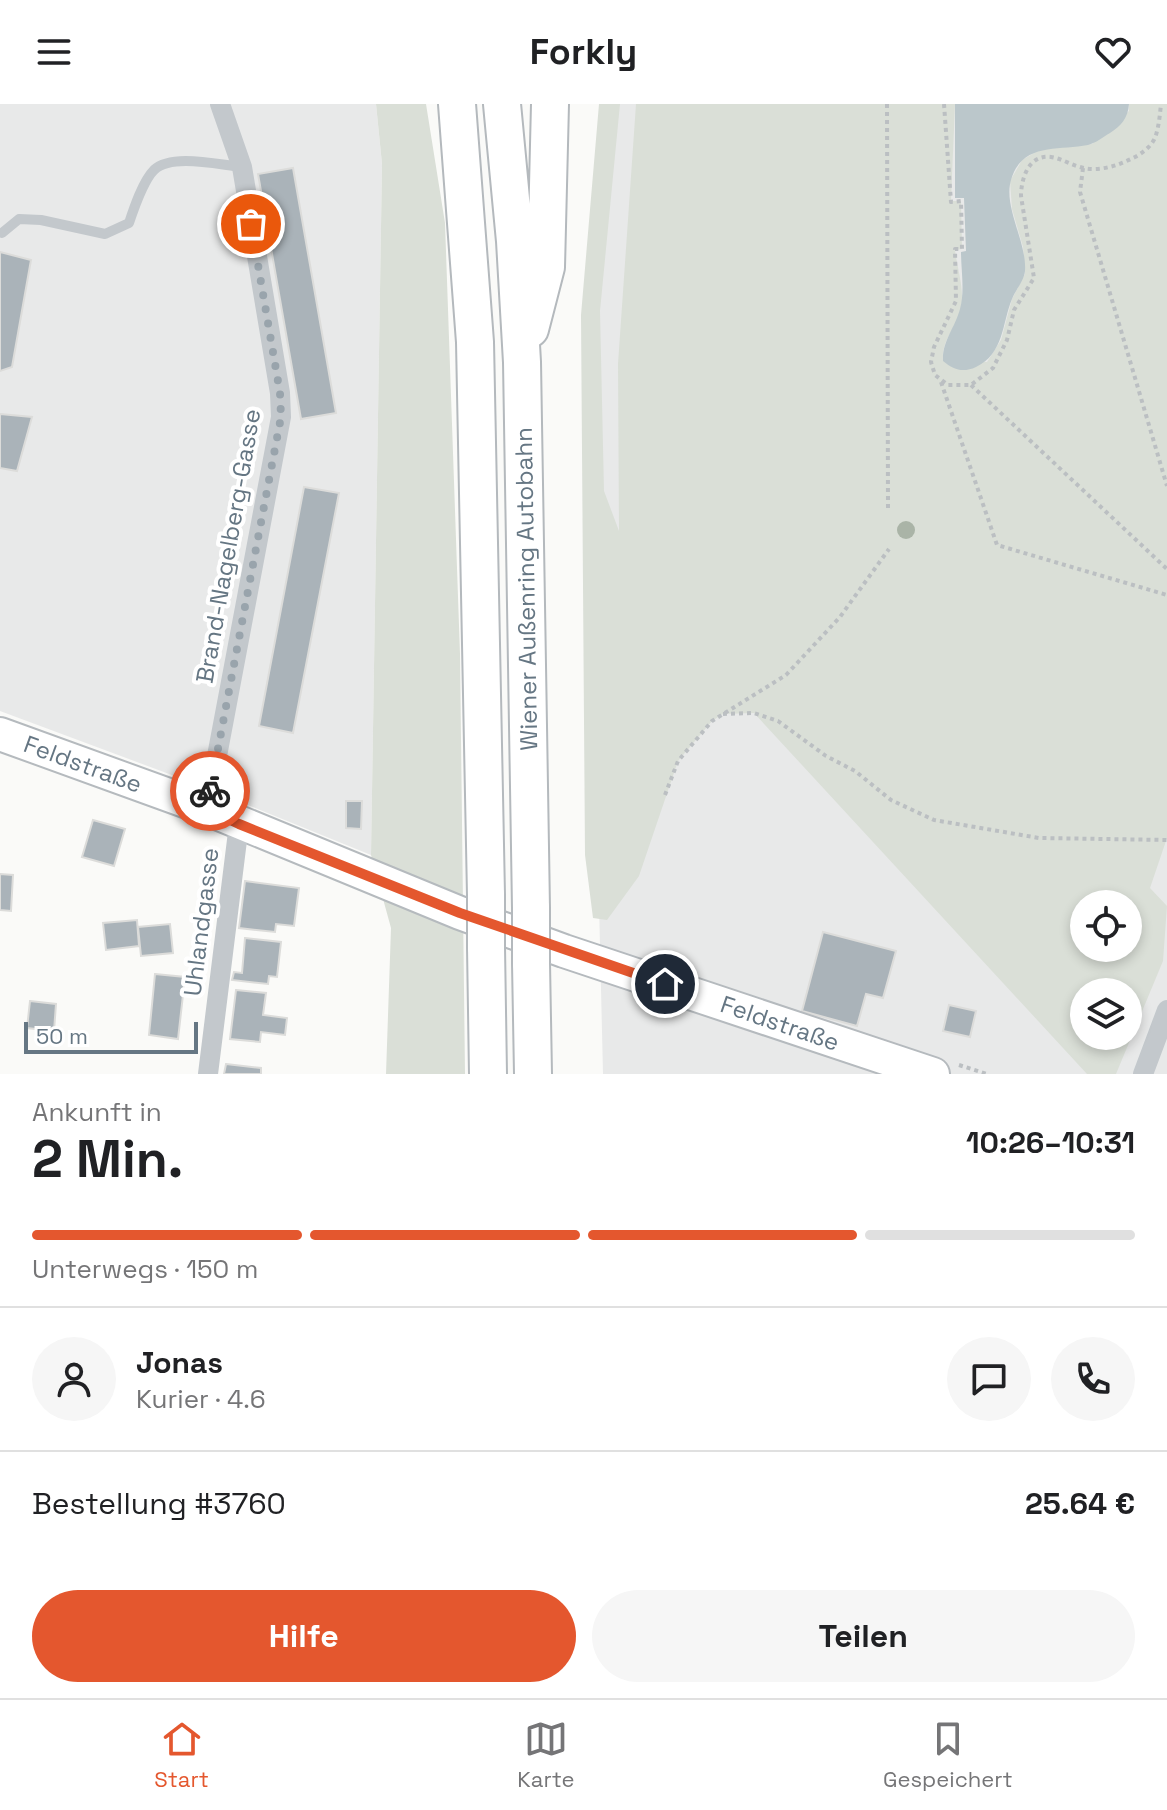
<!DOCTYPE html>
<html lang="de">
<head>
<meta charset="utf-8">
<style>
  :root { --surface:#fff; --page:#f6f6f6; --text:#202124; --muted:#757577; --line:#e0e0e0; --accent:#e4572e }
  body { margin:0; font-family:"Space Grotesk",sans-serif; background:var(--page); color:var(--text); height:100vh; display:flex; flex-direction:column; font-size:30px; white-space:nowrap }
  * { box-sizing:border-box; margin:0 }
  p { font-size:26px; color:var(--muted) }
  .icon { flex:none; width:44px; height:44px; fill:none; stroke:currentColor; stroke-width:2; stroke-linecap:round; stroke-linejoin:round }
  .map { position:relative; height:970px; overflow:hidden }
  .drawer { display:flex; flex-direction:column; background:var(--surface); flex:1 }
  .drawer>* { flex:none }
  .buttons { position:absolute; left:1070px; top:786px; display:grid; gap:16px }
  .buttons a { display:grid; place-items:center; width:72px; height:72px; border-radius:50%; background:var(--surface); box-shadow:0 4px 12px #0003; font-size:40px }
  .scale { position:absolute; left:24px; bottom:20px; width:174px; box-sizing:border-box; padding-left:8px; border:4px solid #657683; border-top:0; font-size:22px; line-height:28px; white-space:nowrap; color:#657683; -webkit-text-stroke:6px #fff; paint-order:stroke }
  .pin { position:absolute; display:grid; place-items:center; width:68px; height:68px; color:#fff; margin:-34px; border:4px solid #fff; border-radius:50%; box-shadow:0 2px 8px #0007 }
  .courier { position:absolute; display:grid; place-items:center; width:80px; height:80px; margin:-40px; border:6px solid #e4572e; border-radius:50%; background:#fff; color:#222; box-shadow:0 2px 10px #0007 }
  .summary em { font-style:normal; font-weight:700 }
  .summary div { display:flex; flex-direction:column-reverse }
  .summary { display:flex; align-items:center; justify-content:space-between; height:136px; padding:0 32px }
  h1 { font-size:52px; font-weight:700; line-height:60px }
  .bar { display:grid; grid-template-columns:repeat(4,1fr); gap:12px 8px; align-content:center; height:96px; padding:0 32px }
  .bar i { height:10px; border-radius:6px; background:var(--line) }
  .bar .selected { background:var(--accent) }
  .bar p { grid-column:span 4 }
  .line { display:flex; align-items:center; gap:20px; padding:0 32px; border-top:2px solid var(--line) }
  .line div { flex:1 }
  .round { display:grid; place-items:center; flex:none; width:84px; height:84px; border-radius:42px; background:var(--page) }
  .action { display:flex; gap:16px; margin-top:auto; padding:16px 32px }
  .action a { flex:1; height:92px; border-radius:48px; background:var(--accent); color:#fff; font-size:32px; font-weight:700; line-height:92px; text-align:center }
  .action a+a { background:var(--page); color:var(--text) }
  header { display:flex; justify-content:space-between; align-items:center; height:104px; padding:0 32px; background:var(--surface); font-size:36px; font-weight:700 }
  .tab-bar { display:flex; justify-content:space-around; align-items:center; height:112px; border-top:2px solid var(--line); background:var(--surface); font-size:22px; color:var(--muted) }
  .tab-bar a { display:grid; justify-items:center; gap:4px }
  .tab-bar .selected { color:var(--accent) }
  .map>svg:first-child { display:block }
</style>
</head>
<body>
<header><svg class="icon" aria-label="menu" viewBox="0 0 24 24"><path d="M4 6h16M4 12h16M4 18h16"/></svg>Forkly<svg class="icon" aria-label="heart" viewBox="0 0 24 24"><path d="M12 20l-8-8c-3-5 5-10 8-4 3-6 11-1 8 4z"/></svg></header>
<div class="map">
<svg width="1167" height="970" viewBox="0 0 1167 970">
  <rect width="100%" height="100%" fill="#fafaf8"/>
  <!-- built -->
  <path fill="#e8e9e9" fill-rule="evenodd" d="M0,0h376l6,60 -11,691 -175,-71 -196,-73z
    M606,0h561v970h-564l-16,-683zM1084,800h44v44h-44zM1084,888h44v44h-44z"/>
  <!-- green -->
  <path fill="#dadfd7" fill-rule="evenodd" d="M376,0h50l19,119 15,431 5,420h-79l5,-146 -20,-73 11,-691z
    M599,0h21l-20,207 4,180 15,40 -1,-167 18,-260h319l-4,97h10l1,48 -7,1c2,16 8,35 7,51 -1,24 -21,36 -19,60l44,1 14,-22 11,-41 13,-25 -2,-27 -11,-38 -2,-28 12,-21 19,-11 51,-5 37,-33v-7h38v734l-17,50 17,18 -4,55 -47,113h-29l-333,-361 -31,1 -11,7 -34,40 -39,115 -32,44 -14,-2 -8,-63 -4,-540zM1084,800h44v44h-44zM1084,888h44v44h-44z"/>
  <!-- water -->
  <path fill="#bbc7cb" d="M955,0h174c-1,14 -8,22 -19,29 -7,4 -14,10 -22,12 -30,6 -66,-3 -77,35 -8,27 16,62 14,91 -1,10 -9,18 -13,28 -10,24 -8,55 -36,68 -13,6 -22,3 -33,-6 -1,-20 12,-33 17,-52 5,-18 1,-39 1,-57l5,-1 -2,-53h-9z"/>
  <!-- building -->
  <path fill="#aab3b9" stroke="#dcdcda" stroke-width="2" d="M293,64l43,245 -35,6 -43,-245z
    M0,148l31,8 -19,107 -12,4z
    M0,310l32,3 -15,54 -17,-3z
    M304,383l35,6 -46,240 -34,-7z
    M346,697h16l-1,28 -15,-1z
    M93,716l32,9 -11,37 -32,-9z
    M0,770l13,1 -2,36 -11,-1z
    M245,777l54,7 -5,38 -18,-2 -1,8 -36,-4z
    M137,816l2,26 -33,4 -3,-27z
    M170,820l3,29 -32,3 -3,-29z
    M823,828l73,19 -13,47 -17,-4 -9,32 -55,-15z
    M245,834l36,4 -4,35 -8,-1 -1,8 -36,-4 2,-8 8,1z
    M155,870l30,3 -7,62 -29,-4z
    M236,886l30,3 -3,22 24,3 -2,17 -24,-3 -1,10 -30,-3z
    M30,897l26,3 -2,27 -27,-3z
    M949,901l27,6 -6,26 -27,-6z
    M226,960l35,4v6h-37z"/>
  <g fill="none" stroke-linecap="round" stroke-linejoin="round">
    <!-- primary casing -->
    <g stroke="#b5babe" stroke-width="36">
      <path id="primary" d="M0,630l207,75 253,104 104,38 369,123"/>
    </g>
    <!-- motorway casing -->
    <g stroke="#b4b9bd" stroke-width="40">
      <path id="motorway" d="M457,0l18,238 11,553
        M502,0l13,137 7,121 9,546
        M530,225l16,-62 4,-163
        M486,843l2,127
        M531,859l2,111"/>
    </g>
    <!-- path -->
    <path stroke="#bbbfc2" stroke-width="4" stroke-dasharray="4 4" stroke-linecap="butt" d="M887,0l1,404
      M944,0l7,98 10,-1 1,48h-7l1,52 -22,46 -3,15 4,13 13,10h23l22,-17 14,-28 7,-30 20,-32 -13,-82c0,-16 7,-42 30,-39 14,2 25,12 42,12 15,0 28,-5 42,-12 9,-5 18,-12 21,-22 3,-10 4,-21 5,-31
      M1083,64l-3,24 87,294
      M941,278l56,163 170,50
      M971,281l196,184
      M723,610l31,-1 24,8 48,35 29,15 36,29 43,20 105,18 128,2
      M665,691l13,-34 34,-40 74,-46 54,-58 49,-68
      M959,961l28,9"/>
    <!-- service -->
    <path stroke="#c3c8cc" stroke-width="10" d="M2,129l17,-14 22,1 64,14 24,-11c5,-15 14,-42 25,-53 18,-17 65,-5 88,-3"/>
    <!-- minor -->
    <path stroke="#c3c8cc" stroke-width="20" d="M207,705l74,-392 -1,-24 -38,-226 -22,-63
      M208,970l31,-250
      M1143,970l24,-64"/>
    <!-- primary -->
    <use href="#primary" stroke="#fff" stroke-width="32"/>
    <!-- motorway -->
    <use href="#motorway" stroke="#fff" stroke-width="36"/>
    <!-- motorway-bridge casing -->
    <g stroke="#b4b9bd" stroke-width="40" stroke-linecap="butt">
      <path id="motorway-bridge" d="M486,791v52
        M531,859v-55"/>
    </g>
    <!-- motorway-bridge -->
    <use href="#motorway-bridge" stroke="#fff" stroke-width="36"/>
  </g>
  <!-- trees -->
  <circle fill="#aab4a7" cx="906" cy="426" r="9"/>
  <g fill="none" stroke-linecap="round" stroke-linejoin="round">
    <!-- done -->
    <path stroke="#99a4ac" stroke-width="8" stroke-dasharray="0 14.4" d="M210,687l71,-374 -1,-24 -29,-169"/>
    <!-- route -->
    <path stroke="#e4572e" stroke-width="10" d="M210,687l-3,18 32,15 221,89 205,71"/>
  </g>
  <g text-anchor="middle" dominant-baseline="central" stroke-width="8" stroke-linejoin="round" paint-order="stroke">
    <!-- street labels -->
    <g font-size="24" fill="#657683" stroke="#fff">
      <text transform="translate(228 442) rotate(-80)">Brand-Nagelberg-Gasse</text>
      <text transform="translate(526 485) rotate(-91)">Wiener Außenring Autobahn</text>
      <text transform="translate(83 660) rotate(20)">Feldstraße</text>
      <text transform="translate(201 818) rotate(-83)">Uhlandgasse</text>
      <text transform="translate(780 919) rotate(19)">Feldstraße</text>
    </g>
  </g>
</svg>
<div class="buttons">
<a><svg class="icon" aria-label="locate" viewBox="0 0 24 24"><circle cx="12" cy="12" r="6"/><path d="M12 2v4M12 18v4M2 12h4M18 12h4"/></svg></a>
<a><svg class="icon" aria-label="layers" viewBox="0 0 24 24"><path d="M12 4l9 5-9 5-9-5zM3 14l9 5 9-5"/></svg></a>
</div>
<div class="scale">50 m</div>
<div class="pin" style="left:251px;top:120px;background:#ea580c"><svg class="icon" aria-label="bag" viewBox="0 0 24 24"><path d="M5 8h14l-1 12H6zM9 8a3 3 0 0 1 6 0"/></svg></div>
<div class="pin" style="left:665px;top:880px;background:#1f2937"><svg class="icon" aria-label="home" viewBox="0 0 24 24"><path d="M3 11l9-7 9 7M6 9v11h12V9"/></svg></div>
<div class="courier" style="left:210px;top:687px"><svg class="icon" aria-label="bike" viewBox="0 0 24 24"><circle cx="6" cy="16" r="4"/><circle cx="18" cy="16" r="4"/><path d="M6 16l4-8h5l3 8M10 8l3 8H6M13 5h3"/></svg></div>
</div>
<section class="drawer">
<div class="summary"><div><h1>2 Min.</h1><p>Ankunft in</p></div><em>10:26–10:31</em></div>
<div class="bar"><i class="selected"></i><i class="selected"></i><i class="selected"></i><i></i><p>Unterwegs · 150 m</p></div>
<div class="line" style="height:144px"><a class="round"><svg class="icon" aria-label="person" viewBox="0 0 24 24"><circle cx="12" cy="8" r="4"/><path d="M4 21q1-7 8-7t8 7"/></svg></a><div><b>Jonas</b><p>Kurier · 4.6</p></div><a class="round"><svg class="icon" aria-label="chat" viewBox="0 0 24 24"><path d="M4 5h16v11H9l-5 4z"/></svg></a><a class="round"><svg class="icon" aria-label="phone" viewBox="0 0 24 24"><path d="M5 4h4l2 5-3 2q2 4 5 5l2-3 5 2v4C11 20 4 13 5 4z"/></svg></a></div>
<div class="line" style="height:104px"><div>Bestellung #3760</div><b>25.64 €</b></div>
<div class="action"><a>Hilfe</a><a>Teilen</a></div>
</section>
<nav class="tab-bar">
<a class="selected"><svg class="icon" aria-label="home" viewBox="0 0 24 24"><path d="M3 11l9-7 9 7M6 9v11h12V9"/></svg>Start</a>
<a><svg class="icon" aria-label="map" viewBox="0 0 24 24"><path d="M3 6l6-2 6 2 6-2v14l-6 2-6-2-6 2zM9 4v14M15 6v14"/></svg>Karte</a>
<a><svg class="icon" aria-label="saved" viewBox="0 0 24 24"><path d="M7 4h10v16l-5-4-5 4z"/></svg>Gespeichert</a>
</nav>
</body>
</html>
